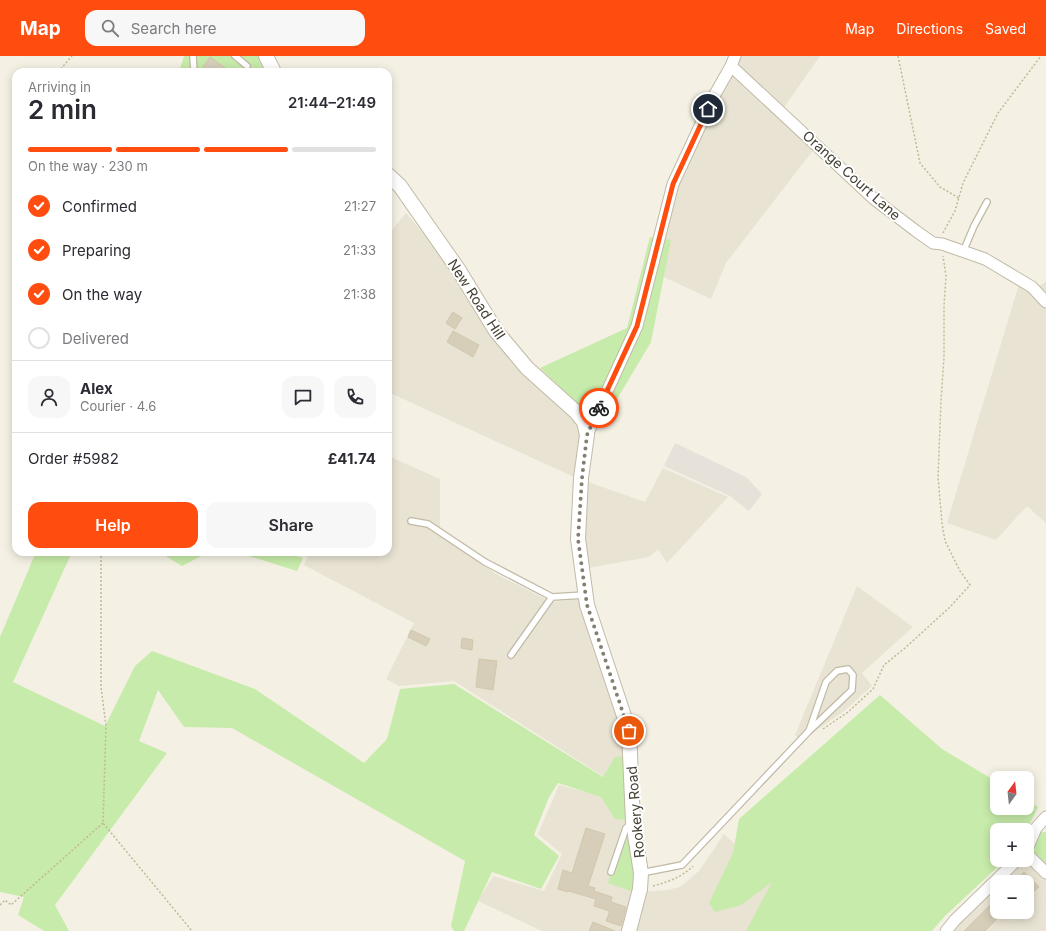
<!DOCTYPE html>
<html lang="en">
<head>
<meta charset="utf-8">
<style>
  :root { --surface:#fff; --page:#f7f7f7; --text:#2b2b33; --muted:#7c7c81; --line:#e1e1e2; --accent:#ff4d10 }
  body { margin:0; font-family:Inter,sans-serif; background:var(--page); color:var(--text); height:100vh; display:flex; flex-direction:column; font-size:15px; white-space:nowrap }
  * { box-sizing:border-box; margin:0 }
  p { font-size:13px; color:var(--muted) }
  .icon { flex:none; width:22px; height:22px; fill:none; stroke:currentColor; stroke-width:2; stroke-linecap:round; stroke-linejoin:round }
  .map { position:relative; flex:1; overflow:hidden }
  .details { position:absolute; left:12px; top:12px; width:380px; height:488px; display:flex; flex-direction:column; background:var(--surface); border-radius:12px; box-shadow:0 2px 10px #0003 }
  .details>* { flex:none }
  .needle { width:26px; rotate:15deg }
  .buttons { position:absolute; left:990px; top:715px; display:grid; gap:8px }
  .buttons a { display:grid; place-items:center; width:44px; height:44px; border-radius:8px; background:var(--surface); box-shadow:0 2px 10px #0003; font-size:20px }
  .pin { position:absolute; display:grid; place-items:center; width:34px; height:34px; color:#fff; margin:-17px; border:2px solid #fff; border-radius:50%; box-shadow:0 1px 4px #0007 }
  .courier { position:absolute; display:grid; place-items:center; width:40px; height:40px; margin:-20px; border:3px solid #ff4d10; border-radius:50%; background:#fff; color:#222; box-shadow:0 1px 5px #0007 }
  .headline em { font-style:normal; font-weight:600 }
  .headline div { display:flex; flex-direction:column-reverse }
  .headline { display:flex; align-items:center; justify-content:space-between; height:68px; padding:0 16px }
  h1 { font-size:26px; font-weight:600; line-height:30px }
  .bar { display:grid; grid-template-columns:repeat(4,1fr); gap:6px 4px; align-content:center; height:48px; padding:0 16px }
  .bar i { height:5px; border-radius:3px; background:var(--line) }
  .bar .current { background:var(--accent) }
  .bar p { grid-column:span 4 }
  .line { display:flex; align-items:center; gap:10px; padding:0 16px; border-top:1px solid var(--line) }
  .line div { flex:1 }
  .round { display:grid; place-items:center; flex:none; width:42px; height:42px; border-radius:12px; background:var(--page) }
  ol { padding:0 16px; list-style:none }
  li { display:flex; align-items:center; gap:12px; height:44px }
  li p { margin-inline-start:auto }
  li .icon { padding:4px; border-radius:50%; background:var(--accent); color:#fff; stroke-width:4 }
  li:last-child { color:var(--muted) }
  li i { width:22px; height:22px; border:2px solid var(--line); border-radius:50% }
  .cta { display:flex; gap:8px; margin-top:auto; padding:8px 16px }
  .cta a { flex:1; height:46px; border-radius:12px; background:var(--accent); color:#fff; font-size:16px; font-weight:600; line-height:46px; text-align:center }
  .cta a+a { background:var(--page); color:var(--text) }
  header { display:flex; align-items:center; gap:24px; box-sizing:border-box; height:56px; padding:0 20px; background:var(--accent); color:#fff }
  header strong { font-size:19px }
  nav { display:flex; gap:22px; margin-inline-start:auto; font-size:14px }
  .search { width:280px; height:36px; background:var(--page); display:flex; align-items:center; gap:10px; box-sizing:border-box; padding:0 14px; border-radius:12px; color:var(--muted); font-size:15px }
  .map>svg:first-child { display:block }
</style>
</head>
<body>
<header>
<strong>Map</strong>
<div class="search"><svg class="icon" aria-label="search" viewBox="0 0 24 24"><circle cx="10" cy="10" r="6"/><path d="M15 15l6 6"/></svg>Search here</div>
<nav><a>Map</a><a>Directions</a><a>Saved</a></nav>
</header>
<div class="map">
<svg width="1046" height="875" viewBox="0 0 1046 875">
  <rect width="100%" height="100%" fill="#f4f1e4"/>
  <!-- residential -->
  <path fill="#e8e3d2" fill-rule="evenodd" d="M738,0h82l-42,60 36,33 -88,114 -15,36 -58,-27 22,-84z
    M406,157l48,57 53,85 62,61 11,13 -6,48 -186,-85v-157z
    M1046,226v241l-19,-17 -31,34 -49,-17 72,-239 12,6z
    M388,400l52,23v54l54,40 57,29 31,-3 44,134 1,51 -21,-6 -152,-97 -55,5 -13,-7 28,-56 -110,-58 6,-13h78z
    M663,412l65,29 -61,66 -9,-14 -9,8 -61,11 -6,-26 6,-60 57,20z
    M857,530l56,41 -51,46 10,13 -29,26 -41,28 -7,-5z
    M559,729l71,19 9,68 -12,59h-85l-64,-30 15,-25 51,15 18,-37 -24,-20z
    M724,778l54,49 -26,48h-120l10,-39 25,-2 13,-3 19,-16z
    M1017,804h10l19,13v58h-100zM997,826h30v30h-30z"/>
  <!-- industrial -->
  <path fill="#e6e1d9" d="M675,387l71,34 16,17 -13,17 -19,-15 -66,-30z"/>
  <!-- green -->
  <path fill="#c7ebaa" d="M184,0h76l9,16h-90z
    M650,181l21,3 -20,102 -50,84 -61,-58 87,-40z
    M36,496h36l-59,130 92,44 30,-60 17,-15 103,38 109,74 23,-24 13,-50 54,-5 149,93 12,-20 7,-1 7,64 -14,-1 -14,-22 -43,-14 -9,14 -15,38 25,21 -18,33 -49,-17 -28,59h-10l-3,-5 14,-65 -233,-133 -48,-1 -26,-37 -19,51 28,12 -112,152 14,26h-25l-26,-16 6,-18 -24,-5v-255z
    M167,496h42l-27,14 -15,-9z
    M236,496h49l18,6 -6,13z
    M880,639l62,54 55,33v26h30v-8l11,7 -11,23h-30v30h8l-60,56 -13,15h-186l26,-49 -31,23 -26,7 -6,-9 24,-50 6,-34z
    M1038,776h8v36l-16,-16z
    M629,782l4,2 3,53 -28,-10 12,-39z"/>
  <!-- building -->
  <path fill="#d6ceb9" stroke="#d1c7ac" d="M210,1l21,15h-22l-6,-5z
    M453,256l9,6 -7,11 -9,-6z
    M453,275l26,14 -6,12 -26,-15z
    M411,574l19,9 -4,7 -18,-9z
    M462,582l11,2 -1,10 -11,-2z
    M479,603l18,2 -4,29 -17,-3z
    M586,772l19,6 -17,52 7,2 -1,3 18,6 -1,5 15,5 -5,19 -15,-5 4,-10 -16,-5 2,-7 -27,-8 -1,1 -10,-3 5,-19 9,3z
    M1024,816l15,15 -6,5 -6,-6v-4h-5l-4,-4z
    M997,842v14h6l-11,12 -7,7h-21z
    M593,866l22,9h-26z"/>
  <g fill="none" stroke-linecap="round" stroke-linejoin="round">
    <!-- service casing -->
    <g stroke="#c0baa6" stroke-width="8">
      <path id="service" d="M193,0l1,16
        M235,0l12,10
        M963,196l11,-26 13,-24
        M411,465l17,3 57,38 67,35 33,-2
        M511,599l41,-58
        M611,816l15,-44 5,-4
        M641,817l41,-8 127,-134 43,-41 1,-15 -5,-6 -11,2 -11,11 -17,49"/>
    </g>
    <!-- minor casing -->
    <g stroke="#c0baa6" stroke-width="13">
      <path id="minor" d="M731,10l143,133 42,32 17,12 9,1 43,15 47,28 14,15
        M576,356l26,-9
        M587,379l50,-109 36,-142 41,-88 17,-30 4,-10
        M1027,793l9,-21 10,-11
        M1027,798l19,19
        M946,875l9,-11 62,-60"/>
    </g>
    <!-- tertiary casing -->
    <g stroke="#c0baa6" stroke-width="16">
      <path id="tertiary" d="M266,0l8,16
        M388,119l12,11 58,83 38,62 31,37 49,44 8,10 3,13 -6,43 -3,61 9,66 42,126 4,91 8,51 -1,16 -11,42"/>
    </g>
    <!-- path -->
    <path stroke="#c3b896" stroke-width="1.5" stroke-dasharray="2 2" stroke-linecap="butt" d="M898,0l22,107 20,24 19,11
      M58,16l14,-16
      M16,62l-2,2 2,6
      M943,177l12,-22 8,-28 35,-70 43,-57
      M101,496v135l5,39 -3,97 89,108
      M823,673l25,-17 25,-23 11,-24 21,-17 45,-41 20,-22 -10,-14 -15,-30 -3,-18 -4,-46 3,-76 3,-44v-51l2,-30 -3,-20
      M653,830c15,-4 29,-9 40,-20
      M0,849l5,-5 6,5 92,-82"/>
    <!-- service -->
    <use href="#service" stroke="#fff" stroke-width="5.5"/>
    <!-- minor -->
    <use href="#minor" stroke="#fff" stroke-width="11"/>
    <!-- tertiary -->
    <use href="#tertiary" stroke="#fff" stroke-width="14"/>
  </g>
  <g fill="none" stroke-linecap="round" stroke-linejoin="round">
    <!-- done -->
    <path stroke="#837f72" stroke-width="4" stroke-dasharray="0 7.2" d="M599,352l-12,27 -5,43 -4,61 9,66 42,126"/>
    <!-- route -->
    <path stroke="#ff4d10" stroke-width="5" d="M599,352l38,-82 36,-142 35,-75"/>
  </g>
  <g text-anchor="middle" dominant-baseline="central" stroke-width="4" stroke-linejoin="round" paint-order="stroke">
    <!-- street labels -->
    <g font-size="14" fill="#464134" stroke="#fff">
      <text transform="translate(852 119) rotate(42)">Orange Court Lane</text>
      <text transform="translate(477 243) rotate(57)">New Road Hill</text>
      <text transform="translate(635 756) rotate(-95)">Rookery Road</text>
    </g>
  </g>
</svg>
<div class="buttons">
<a><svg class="needle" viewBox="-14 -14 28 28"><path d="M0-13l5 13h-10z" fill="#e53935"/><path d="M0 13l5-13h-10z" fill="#7c7c81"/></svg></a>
<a>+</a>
<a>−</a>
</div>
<div class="pin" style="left:629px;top:675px;background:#ea580c"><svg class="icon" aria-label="bag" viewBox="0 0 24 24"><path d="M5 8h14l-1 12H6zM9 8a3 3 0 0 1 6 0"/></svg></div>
<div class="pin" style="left:708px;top:53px;background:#1f2937"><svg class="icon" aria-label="home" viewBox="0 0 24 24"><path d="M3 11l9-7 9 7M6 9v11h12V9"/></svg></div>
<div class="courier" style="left:599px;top:352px"><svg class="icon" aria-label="bike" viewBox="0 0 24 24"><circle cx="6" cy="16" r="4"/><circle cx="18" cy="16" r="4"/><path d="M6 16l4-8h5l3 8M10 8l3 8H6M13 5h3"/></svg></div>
<section class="details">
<div class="headline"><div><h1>2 min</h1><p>Arriving in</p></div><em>21:44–21:49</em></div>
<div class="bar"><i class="current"></i><i class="current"></i><i class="current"></i><i></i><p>On the way · 230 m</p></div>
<ol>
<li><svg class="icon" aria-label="check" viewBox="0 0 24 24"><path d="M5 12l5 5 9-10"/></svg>Confirmed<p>21:27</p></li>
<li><svg class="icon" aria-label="check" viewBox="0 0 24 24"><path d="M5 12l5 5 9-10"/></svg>Preparing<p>21:33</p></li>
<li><svg class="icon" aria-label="check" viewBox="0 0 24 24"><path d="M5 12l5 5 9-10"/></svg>On the way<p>21:38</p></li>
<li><i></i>Delivered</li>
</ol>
<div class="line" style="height:72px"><a class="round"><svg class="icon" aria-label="person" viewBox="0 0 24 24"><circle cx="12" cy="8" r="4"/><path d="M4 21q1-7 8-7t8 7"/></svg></a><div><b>Alex</b><p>Courier · 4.6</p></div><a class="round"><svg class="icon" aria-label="chat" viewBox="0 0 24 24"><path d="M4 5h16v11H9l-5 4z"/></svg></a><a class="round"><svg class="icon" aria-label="phone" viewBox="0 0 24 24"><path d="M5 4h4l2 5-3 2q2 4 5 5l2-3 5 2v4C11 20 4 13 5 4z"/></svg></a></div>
<div class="line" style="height:52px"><div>Order #5982</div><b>£41.74</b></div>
<div class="cta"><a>Help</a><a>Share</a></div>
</section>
</div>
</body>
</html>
